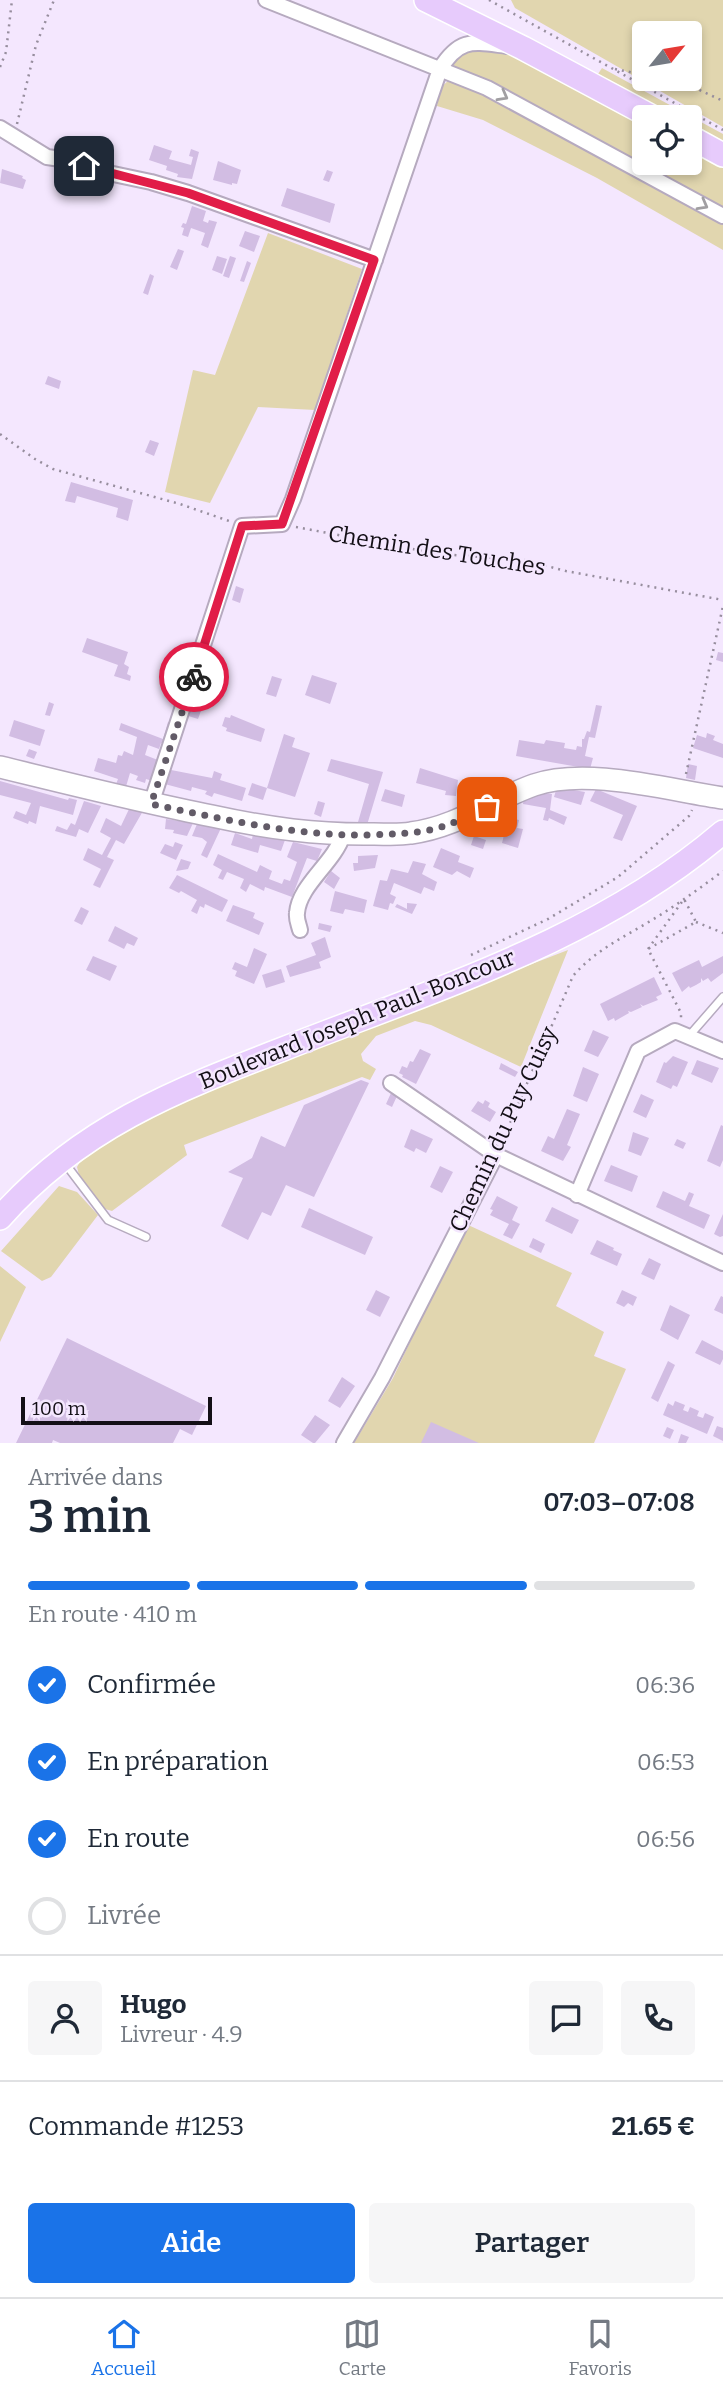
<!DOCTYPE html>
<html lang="fr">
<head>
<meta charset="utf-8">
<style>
  :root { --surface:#fff; --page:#f6f6f7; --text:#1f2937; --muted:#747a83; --line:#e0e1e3; --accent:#1a73e8 }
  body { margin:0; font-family:Bitter,serif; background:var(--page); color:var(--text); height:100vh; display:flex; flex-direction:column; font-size:26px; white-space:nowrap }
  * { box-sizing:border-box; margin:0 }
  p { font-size:23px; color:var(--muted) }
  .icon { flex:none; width:38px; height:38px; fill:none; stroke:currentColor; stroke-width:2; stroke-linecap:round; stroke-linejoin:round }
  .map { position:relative; height:1443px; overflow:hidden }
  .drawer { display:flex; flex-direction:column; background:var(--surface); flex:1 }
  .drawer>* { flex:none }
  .needle { width:46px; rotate:60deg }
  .tools { position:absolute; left:632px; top:21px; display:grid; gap:14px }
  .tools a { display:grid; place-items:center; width:70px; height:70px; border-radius:7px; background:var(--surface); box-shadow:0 4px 10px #0003; font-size:35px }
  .scale { position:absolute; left:21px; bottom:18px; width:191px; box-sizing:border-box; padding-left:7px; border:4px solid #130f16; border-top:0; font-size:19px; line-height:24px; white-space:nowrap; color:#130f16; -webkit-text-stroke:5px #f4e7fe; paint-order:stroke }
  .pin { position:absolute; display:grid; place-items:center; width:60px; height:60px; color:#fff; margin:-30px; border-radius:14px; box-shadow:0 4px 10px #0006 }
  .courier { position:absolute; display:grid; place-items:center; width:70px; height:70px; margin:-35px; border:5px solid #e11d48; border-radius:50%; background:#fff; color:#222; box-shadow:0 2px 9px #0007 }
  .head em { font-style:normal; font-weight:600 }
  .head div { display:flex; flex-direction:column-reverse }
  .head { display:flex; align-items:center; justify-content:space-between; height:119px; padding:0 28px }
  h1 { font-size:46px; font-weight:600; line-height:52px }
  .bar { display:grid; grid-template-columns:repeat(4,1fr); gap:10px 7px; align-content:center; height:84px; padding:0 28px }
  .bar i { height:9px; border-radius:5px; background:var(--line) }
  .bar .on { background:var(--accent) }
  .bar p { grid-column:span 4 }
  .line { display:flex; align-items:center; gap:18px; padding:0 28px; border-top:2px solid var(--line) }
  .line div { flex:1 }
  .round { display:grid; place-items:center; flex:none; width:74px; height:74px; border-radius:7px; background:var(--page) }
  ol { padding:0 28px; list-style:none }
  li { display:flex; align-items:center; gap:21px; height:77px }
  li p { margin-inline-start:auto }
  li .icon { padding:7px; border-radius:50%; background:var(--accent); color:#fff; stroke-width:4 }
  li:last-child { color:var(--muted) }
  li i { width:38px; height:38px; border:4px solid var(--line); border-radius:50% }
  .primary-button { display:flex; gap:14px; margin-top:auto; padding:14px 28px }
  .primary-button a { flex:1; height:80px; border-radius:7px; background:var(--accent); color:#fff; font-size:28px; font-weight:600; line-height:80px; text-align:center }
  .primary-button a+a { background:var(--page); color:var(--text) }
  .menu { display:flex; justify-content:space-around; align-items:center; height:98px; border-top:2px solid var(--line); background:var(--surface); font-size:19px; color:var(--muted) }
  .menu a { display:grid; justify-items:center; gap:4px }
  .menu .on { color:var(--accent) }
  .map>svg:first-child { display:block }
</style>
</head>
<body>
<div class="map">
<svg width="723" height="1443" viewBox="0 0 723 1443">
  <rect width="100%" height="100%" fill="#f4e7fe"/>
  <!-- green -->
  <path fill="#e1d6af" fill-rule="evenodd" d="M511,0h212v127l-208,-119zM644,33h46v46h-46z
    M486,49l25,4 133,69v41h46v-17l33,18v47l-247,-132 -20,-11 -5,-5 3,-7 14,-6z
    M602,68l121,66v16l-33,-18v-15h-27l-69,-37z
    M459,80l264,140v30l-126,-72 -114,-58 -46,-14 3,-18 8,-7z
    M268,233l94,36 -47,141 -57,-3 -48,96 -45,-11 28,-122 22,5z
    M568,950l-47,117 -90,-42 -16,-4 -39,15 -15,18 2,7 13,8 -6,11 -8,-3 -178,68 3,10 -75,56 -7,-2 -26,-34 -2,-8 4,-7 26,-19 53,-29 64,-28z
    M59,1186l18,6 21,23 -47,62 -9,4 -41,-30z
    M466,1224l106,49 -16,33 48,26 -10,24 32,13 -32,74h-240l39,-65z
    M0,1266l26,21 -26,55z"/>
  <!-- building -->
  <path fill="#d2bde3" d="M154,145l18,6 -3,8 22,6 2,-8 -4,-1 2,-7 8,3 -7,27 -15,-2 1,-3 -12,-4 1,-4 -18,-6z
    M218,161l23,9 -4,14 -5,-1v2l-19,-5z
    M2,169l21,7 -1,2 4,2 -3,9 -23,-6z
    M327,170l6,2 -4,10 -6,-2z
    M287,188l48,16 -5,19 -49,-17z
    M192,206l14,5 -3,10 5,2 1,-3 8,2 -9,26 -7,-3 4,-12 -14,-5 -3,9 -6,-2 2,-7 -3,-1 2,-4 3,1z
    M245,231l15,5 -6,16 -15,-6z
    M178,249l6,2 -7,19 -7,-3z
    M217,256l10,3 -5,15 -10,-4z
    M230,256l6,2 -7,20 -6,-2z
    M247,261l4,2 -7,19 -4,-1z
    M150,274l4,2 -6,19 -5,-2z
    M48,376l13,5 -2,8 -14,-5z
    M150,440l9,3 -5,13 -9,-4z
    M71,482l62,18 -5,21 -12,-4 2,-9 -41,-12 -2,7 -10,-2z
    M236,586l8,3 -4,14 -8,-3z
    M87,638l41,14 -4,12 5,3 -2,7 4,2 -1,5 -16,-5 4,-11 -36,-13z
    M718,652l5,1v9l-7,-2z
    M312,675l25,8 -7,21 -25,-9z
    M272,676l10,3 -6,18 -10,-3z
    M206,686l9,3 -4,12 -9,-3z
    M49,702l5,2 -4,12 -5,-1z
    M189,704l13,4 -4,11 -13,-4z
    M596,705l6,1 -7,32 -6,-1 -4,19 8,2 -3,11 -74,-13 3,-16 25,4 2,-4 19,3 -1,5 12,2 1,-4 5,1v-8h2l3,-8 3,1z
    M231,715l34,14 -4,13 -35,-11 1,-3 -5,-2 3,-9 5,1z
    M14,720l31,10 -5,16 -31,-10z
    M168,722l7,2 -9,21 -5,-2 -2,6 -11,-4 -3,10 18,7 -7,20 -10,-3 -1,4 -9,-3 2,-4 -8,-3 -5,17 -10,-3 3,-8 -24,-8 4,-13 18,5 2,-8 4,1 2,-5 9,4 4,-18 -18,-7 2,-7 42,16z
    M707,733l8,3 -2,4 10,4v14l-30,-10 4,-13 9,3z
    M284,734l11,4 -3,9 18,6 -15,44 -28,-9z
    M29,749l8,3 -3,7 -8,-3z
    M331,759l52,13 -16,53 -9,-3 11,-38 -42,-13z
    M688,764l9,2 -2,14 -9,-2z
    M420,768l38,12 -2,16 -11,-1 1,-4 -30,-8z
    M166,769l46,9 2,-7 8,3 -2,6 26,8 -4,13 -28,-8 -2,4 -7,-3 2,-3 -15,-4 -1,4 -30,-8z
    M0,781l68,19 1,-2 8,2 -4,15 -33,-9 -4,18 -7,-3 -1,3 -15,-6 3,-7 10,4 5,-12 -31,-8z
    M252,783l15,5 -4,12 -15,-5z
    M557,787l28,5 -4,13 -27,-8z
    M385,789l20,6 -3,12 -21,-6z
    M596,789l41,17 -15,35 -9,-3 10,-23 -33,-14z
    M530,792l22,2 -2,16 17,7 -3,8 -15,-7 -1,3 -5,-1 3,-12 -23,-4 1,-6z
    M84,801l17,5 -13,27 -9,-4 -3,8 -21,-6 2,-5 10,4 4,-7 4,2z
    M318,801l7,2 -4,14 -7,-3z
    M130,807l13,4 -19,33 -8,-4 -9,17 7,3 -14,28 -7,-3 8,-16 -18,-9 5,-12 14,7 9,-17 -11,-6 6,-14 15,8z
    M497,815l22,5 -2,8 6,1 -5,19 -16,-5 3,-12 -12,-3z
    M166,819l27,4 -6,13 -14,-3 1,-3 -9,-1z
    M197,824l24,4 -14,30 -6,-3 6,-13 -5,-4 -10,-2z
    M235,833l17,6 1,-5 32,6 -4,11 -21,-6 -2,8 -27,-8z
    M474,836l12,4 -3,9 -12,-4z
    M175,842l8,3 -7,15 -16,-7 5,-9 8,3z
    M293,842l29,7 -5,12 -10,-3 -15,39 -27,-10 -1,4 -14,-7 -4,8 -6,-4 4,-9 -17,-7 -4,8 -5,-2 4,-8 -9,-5 5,-11 39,18 3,-7 12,6 -3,8 13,5 2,-5 6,2 7,-19 -10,-5z
    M441,848l19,8 -2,6 16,6 -4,10 -13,-7 -5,4 -19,-8z
    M378,855l-3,13 -21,3 -1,-8h5v-7z
    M181,859l10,3 -3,7 -12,2z
    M413,861l13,3 -4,10 15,8 -3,9 -10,-4 -3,7 -27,-11 -4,11 6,3 -3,7 -3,-1 -2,7 -15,-4 7,-26 7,1 4,-12 17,4z
    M331,871l9,7 -6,11 -10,-7z
    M177,875l51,25 -6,12 -17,-8 -1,4 -4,-2 -3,8 -6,-3 6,-11 -16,-9 -2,2 -10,-5z
    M335,891l32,9 -3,13 -19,-4 -2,5 -13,-3z
    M407,903l10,1 -5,10 -17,-7 2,-3 10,5z
    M233,905l22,8 -2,5 11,5 -5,12 -33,-14z
    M81,907l8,4 -7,14 -8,-4z
    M319,923l13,3 -2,6 -12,-3z
    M115,926l23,12 -4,8 -7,-3 -3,6 -16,-8z
    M325,937l6,20 -12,5 2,6 -31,9 -4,-11 30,-11 -5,-12z
    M254,948l13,6 -13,30 -19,-8 2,-5 -5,-2 3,-7 12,5z
    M93,956l24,10 -7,15 -24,-11z
    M723,956v17l-12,9 -3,-4 -5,3 -2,-3v4l-5,3 -6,3 -1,-2 -7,6 -10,-19 27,-13 3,7z
    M281,969l4,13 -19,6 -4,-13z
    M654,977l8,17 -6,3 2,3 -15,6 -3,-2 2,3 -11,5 -3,-1 1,2 -14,8 -1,-3 -6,3 -8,-17z
    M593,1030l16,7 -11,20 -14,-6z
    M420,1049l11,5 -15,30 -14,-7 1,-2 -4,-2 3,-7 5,2 3,-7 3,1z
    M673,1056l15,6 -11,25 -4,-2 -2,4 -15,-7 8,-20 2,1z
    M697,1060l22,8 -7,15 -21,-9z
    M501,1063l17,9 -3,5 -16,-8z
    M583,1067l16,7 -12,28 -14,-6z
    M361,1080l8,3 -55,114 -28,-12 -15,31 -9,-4 -14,28 -27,-14 22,-48 -15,-6 24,-14 9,-22 24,11 19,-42z
    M391,1093l6,3 -5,11 -6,-3z
    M641,1094l13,6 -8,18 -13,-6z
    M485,1100l5,3 -2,4 8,5 -6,10 -19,-11 7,-10 5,3z
    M567,1109l13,5 -13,31 4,2 -8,14 -22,-10 7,-15 6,3z
    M721,1125l2,1v34l-3,7 -13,-6z
    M411,1129l22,10 -7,14 -10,-5 -2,4 -10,-5z
    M633,1132l16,6 -8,18 -13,-5z
    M677,1139l9,4 -3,6 -9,-4z
    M611,1165l27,11 -6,16 -28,-11z
    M440,1166l13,6 -11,21 -12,-6z
    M663,1191l22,10 4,-9 5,2 -5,12 21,9 -6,14 -48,-22z
    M497,1196l21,11 -6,13 8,4 -8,15 -9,-4 6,-11 -19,-9 3,-5 -3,-1z
    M552,1207l27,13 -7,14 -27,-13z
    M309,1208l64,29 -8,18 -64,-28z
    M723,1214v22l-3,1 -6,-3z
    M533,1238l12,6 -4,9 -12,-6z
    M597,1240l17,8 -1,2 9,4 -5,12 -27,-12z
    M649,1258l12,6 -7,16 -13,-6z
    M376,1290l14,7 -10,20 -14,-7z
    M622,1290l15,7 -4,9 -5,-3 -4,4 -8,-4z
    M721,1296l2,1v17l-9,-4z
    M670,1305l20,10 -12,25 -18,-10z
    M67,1338l139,68 -14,29 -12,-6 -7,14h-113l-7,-3 -1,3h-36z
    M702,1340l21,11v8l-3,6 -25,-12z
    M668,1361l7,4 -17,37 -7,-4z
    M342,1377l13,9 -15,22 -12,-7z
    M675,1401l10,4 -2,5 5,2 2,-5 9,4 -2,5 6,2 2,-5 9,4 -7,17 -44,-19 5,-12 5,3z
    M315,1415l15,10 -15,18h-2l-12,-8z
    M431,1422l48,21h-58z
    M717,1426l6,2v13l-10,-5z
    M667,1427l7,3 -4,9 -7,-3z
    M681,1434l8,3 -3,6h-8z"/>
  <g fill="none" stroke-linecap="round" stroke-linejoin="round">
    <!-- lane casing -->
    <g stroke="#b6aabf" stroke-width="10">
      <path id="lane" d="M689,1036l34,-39
        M64,1162l44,58 38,17"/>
    </g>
    <!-- street casing -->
    <g stroke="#b6aabf" stroke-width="18">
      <path id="street" d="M266,0l221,88 236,128
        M0,128l47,29 21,3 31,11 52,11 37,11 187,67
        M151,804l91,-278 40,-2 11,-25 147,-430c20,-32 33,-27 67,-23
        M300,930c-1,-5 -4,-11 -3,-17 2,-28 37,-50 46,-78
        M391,1083l105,72 227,108
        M577,1195l61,-144 37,-20 48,20
        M344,1443l38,-65 114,-223"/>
    </g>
    <!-- secondary casing -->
    <g stroke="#b6aabf" stroke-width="24">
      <path id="secondary" d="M0,767c70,17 141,35 212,49 55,12 105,19 162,18 13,0 25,1 37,-1 46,-6 81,-33 123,-48 53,-18 134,5 189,13"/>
    </g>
    <!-- primary casing -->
    <g stroke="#fff" stroke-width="26">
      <path id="primary" d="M426,0l97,48 129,69
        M690,137l33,18
        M0,1218c79,-90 174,-127 283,-169 152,-60 314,-109 440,-217"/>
    </g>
    <!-- path -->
    <path stroke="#978e9e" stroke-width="2.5" stroke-dasharray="2 5" stroke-linecap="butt" d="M489,0l234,130
      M0,67l6,-15 6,-52
      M615,69l29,6
      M659,79l34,8 30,14
      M17,124l19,-79 18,-45
      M0,434l35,25 18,10 127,35 49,17
      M296,527l143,27 85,6 42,11 157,29
      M686,774l37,-168
      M696,922l27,11
      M648,949l36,-50 12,23 -48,27 33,64v6
      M471,955l77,-36 70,-42 71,-61 3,-6
      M502,1142l71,-166c21,-25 51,-39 79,-56 25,-15 48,-32 71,-49"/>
    <!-- lane -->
    <use href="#lane" stroke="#fff" stroke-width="7"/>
    <!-- street -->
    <use href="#street" stroke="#fff" stroke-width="14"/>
    <!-- secondary -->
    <use href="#secondary" stroke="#fff" stroke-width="21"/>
    <!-- primary -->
    <use href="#primary" stroke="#e7cbfc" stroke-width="23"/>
  </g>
  <!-- one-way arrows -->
  <defs><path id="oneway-chevron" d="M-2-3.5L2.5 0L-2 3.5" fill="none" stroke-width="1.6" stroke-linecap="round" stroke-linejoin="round" transform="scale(1.75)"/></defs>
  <g stroke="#a19fa2">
    <use href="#oneway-chevron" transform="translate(503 96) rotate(29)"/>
    <use href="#oneway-chevron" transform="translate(703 205) rotate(29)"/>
  </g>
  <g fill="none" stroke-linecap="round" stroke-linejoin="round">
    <!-- done -->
    <path stroke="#625b67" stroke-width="7" stroke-dasharray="0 12.6" d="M194,677l-43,127c72,15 143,32 217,31 24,-1 47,-1 70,-7 17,-5 33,-13 49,-21"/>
    <!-- route -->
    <path stroke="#e11d48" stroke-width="9" d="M84,166l104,27 186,67 -92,264 -40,2 -48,151"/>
  </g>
  <g text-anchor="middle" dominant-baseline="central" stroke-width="5" stroke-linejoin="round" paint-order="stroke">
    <!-- street labels -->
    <g font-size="23" fill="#130f16" stroke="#f4e7fe">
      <text transform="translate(437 550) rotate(9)">Chemin des Touches</text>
      <text transform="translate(357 1019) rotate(-22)">Boulevard Joseph Paul-Boncour</text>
      <text transform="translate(503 1129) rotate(-65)">Chemin du Puy Cuisy</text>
    </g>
  </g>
</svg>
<div class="tools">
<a><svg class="needle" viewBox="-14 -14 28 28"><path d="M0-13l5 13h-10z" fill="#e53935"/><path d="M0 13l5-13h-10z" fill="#747a83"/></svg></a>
<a><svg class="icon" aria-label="locate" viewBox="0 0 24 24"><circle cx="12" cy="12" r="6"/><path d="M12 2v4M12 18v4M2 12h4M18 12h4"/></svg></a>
</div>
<div class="scale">100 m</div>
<div class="pin" style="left:487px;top:807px;background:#ea580c"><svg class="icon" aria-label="bag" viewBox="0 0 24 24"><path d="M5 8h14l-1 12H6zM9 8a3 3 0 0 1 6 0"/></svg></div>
<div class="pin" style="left:84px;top:166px;background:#1f2937"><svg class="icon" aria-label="home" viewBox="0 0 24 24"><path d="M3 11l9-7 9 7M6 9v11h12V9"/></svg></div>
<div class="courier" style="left:194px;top:677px"><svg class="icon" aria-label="bike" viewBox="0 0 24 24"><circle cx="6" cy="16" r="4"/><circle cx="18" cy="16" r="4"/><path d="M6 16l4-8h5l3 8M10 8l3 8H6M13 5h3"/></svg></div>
</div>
<section class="drawer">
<div class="head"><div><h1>3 min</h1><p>Arrivée dans</p></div><em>07:03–07:08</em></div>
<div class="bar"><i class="on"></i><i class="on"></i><i class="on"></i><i></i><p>En route · 410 m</p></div>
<ol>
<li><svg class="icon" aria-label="check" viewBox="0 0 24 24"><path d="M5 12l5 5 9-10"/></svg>Confirmée<p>06:36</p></li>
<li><svg class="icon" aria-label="check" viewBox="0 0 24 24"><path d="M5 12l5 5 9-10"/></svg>En préparation<p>06:53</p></li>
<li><svg class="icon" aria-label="check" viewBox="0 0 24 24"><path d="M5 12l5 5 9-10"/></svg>En route<p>06:56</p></li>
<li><i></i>Livrée</li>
</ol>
<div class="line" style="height:126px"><a class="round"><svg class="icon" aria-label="person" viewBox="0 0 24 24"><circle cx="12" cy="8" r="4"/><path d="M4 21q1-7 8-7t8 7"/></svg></a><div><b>Hugo</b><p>Livreur · 4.9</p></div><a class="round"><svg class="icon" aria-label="chat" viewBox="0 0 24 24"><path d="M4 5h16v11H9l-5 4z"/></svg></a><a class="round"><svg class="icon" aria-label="phone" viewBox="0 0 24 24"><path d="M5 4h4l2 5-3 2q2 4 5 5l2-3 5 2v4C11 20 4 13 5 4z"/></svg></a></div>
<div class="line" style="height:91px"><div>Commande #1253</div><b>21.65 €</b></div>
<div class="primary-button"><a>Aide</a><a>Partager</a></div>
</section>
<nav class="menu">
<a class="on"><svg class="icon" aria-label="home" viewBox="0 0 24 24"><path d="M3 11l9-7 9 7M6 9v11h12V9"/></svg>Accueil</a>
<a><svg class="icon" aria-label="map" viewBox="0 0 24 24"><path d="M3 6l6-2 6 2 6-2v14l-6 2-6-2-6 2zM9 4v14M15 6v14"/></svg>Carte</a>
<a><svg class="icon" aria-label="saved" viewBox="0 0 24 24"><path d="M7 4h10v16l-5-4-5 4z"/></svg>Favoris</a>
</nav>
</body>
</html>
